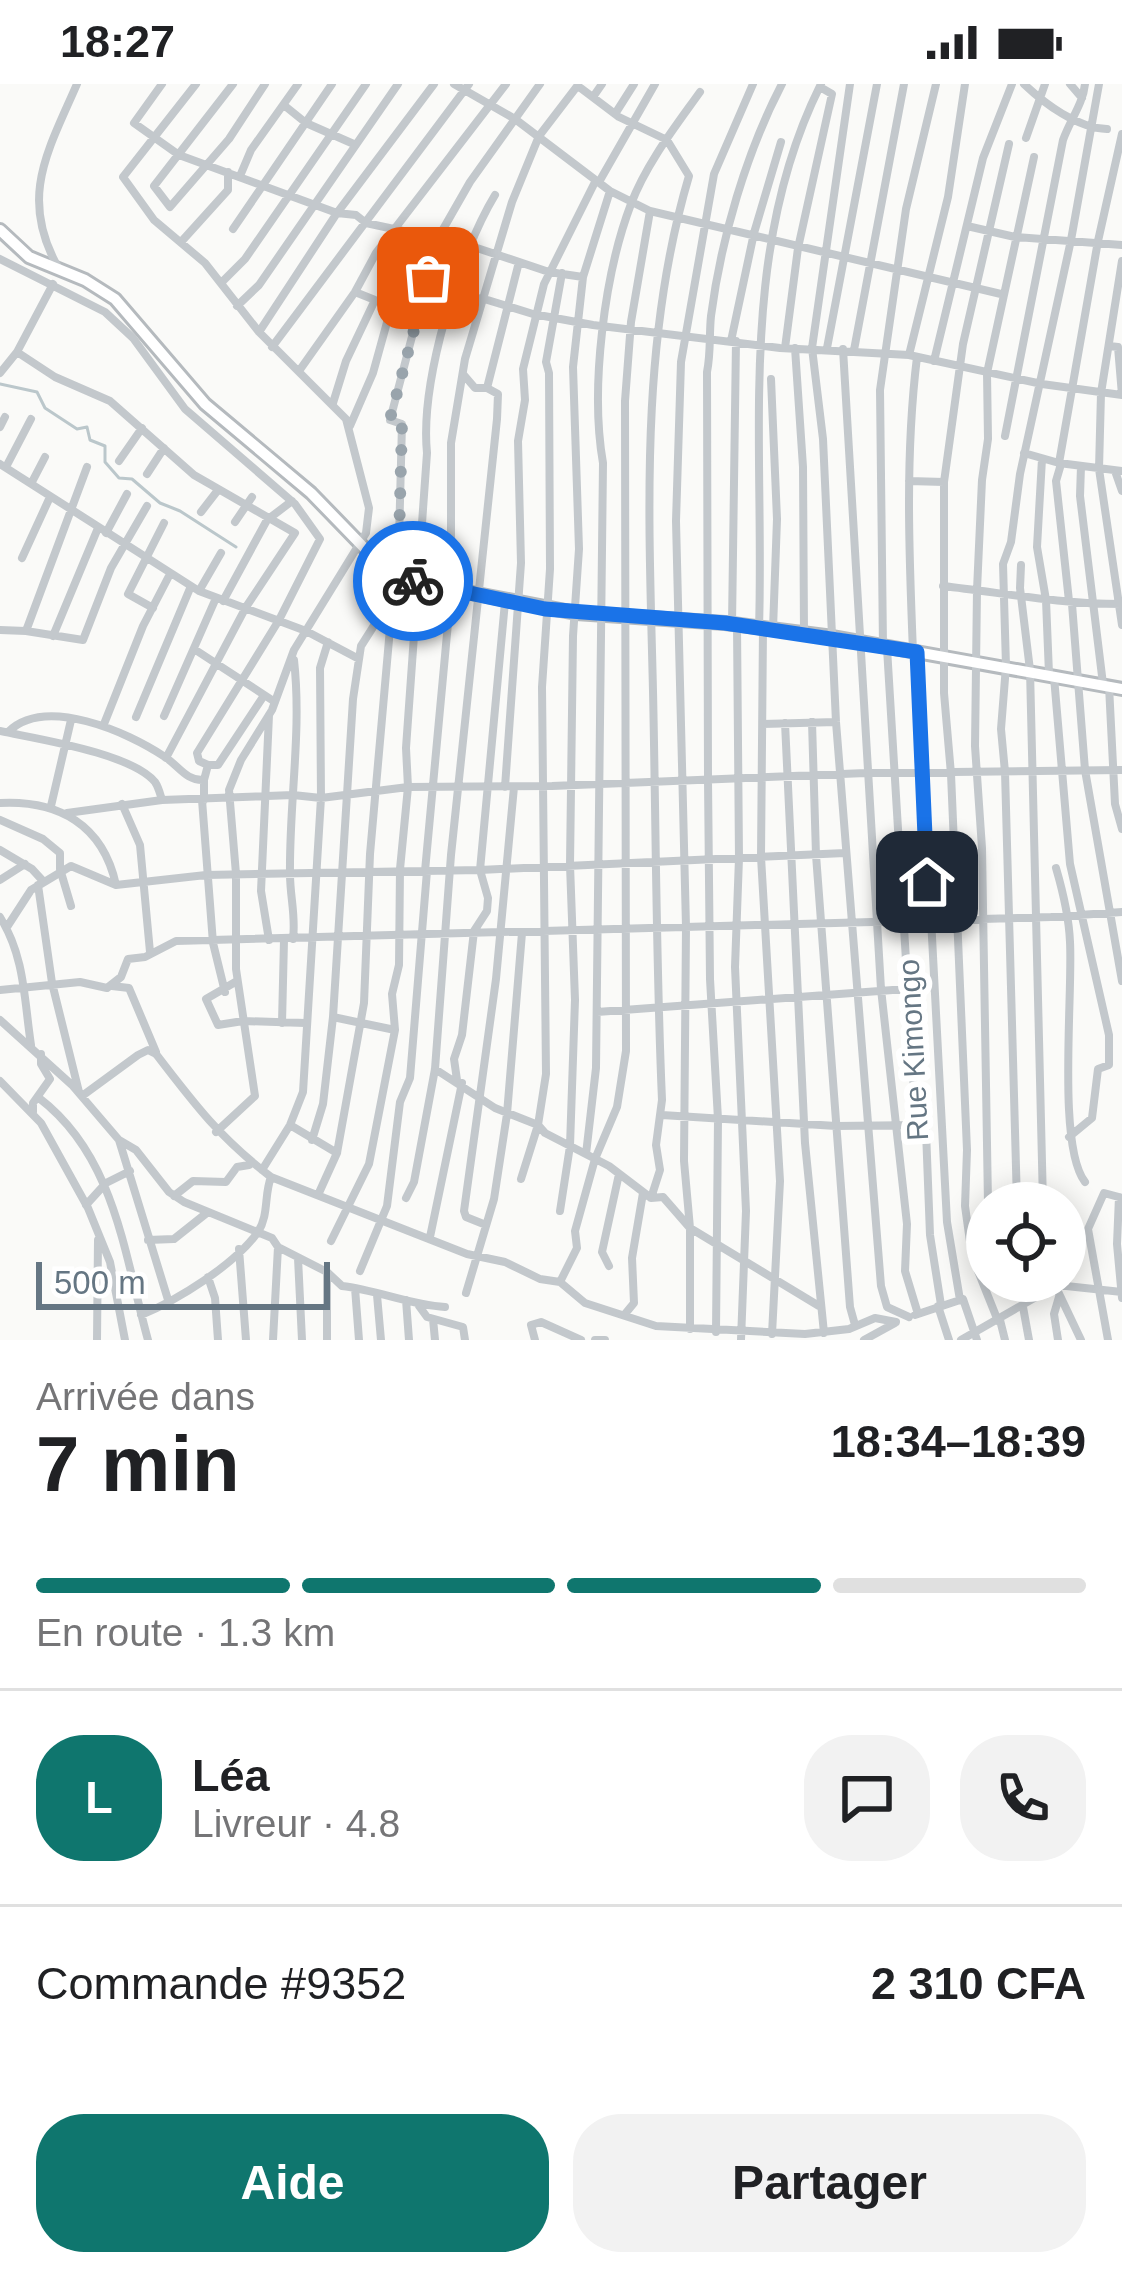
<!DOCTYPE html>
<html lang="fr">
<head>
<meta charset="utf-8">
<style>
  :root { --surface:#fff; --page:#f2f2f2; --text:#202124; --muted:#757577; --line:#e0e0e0; --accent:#0f766e }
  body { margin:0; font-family:Helvetica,sans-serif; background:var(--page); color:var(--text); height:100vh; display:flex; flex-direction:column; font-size:45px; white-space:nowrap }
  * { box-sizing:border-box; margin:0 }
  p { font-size:39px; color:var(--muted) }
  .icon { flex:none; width:66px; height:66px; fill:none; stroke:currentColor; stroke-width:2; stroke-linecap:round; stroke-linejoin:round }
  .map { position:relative; height:1256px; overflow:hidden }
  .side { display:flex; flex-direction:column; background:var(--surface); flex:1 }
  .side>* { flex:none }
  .fabs { position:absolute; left:966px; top:1098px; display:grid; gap:24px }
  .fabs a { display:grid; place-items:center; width:120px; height:120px; border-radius:50%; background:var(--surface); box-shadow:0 6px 30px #0003; font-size:60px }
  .scale { position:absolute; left:36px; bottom:30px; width:294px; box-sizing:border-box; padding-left:12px; border:6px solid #657683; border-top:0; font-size:33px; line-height:42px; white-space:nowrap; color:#657683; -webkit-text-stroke:9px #fff; paint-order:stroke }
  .pin { position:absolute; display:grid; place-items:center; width:102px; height:102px; color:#fff; margin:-51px; border-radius:24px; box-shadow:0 6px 18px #0006 }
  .courier { position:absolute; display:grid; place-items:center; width:120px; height:120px; margin:-60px; border:9px solid #1a73e8; border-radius:50%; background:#fff; color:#222; box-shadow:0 3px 15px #0007 }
  .head em { font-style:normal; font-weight:700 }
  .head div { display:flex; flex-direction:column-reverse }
  .head { display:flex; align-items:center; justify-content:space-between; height:204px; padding:0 36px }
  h1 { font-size:78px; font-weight:700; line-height:90px }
  .bar { display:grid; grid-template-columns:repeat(4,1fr); gap:18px 12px; align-content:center; height:144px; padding:0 36px }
  .bar i { height:15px; border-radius:9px; background:var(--line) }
  .bar .selected { background:var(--accent) }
  .bar p { grid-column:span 4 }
  .line { display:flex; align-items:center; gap:30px; padding:0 36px; border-top:3px solid var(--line) }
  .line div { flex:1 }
  .round { display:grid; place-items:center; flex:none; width:126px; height:126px; border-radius:48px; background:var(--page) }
  .primary-button { display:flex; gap:24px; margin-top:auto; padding:24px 36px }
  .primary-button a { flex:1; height:138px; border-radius:48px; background:var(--accent); color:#fff; font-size:48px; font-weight:700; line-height:138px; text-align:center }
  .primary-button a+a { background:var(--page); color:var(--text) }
  .status { display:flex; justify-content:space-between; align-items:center; height:84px; padding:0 60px; background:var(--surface); direction:ltr }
  .status svg { height:33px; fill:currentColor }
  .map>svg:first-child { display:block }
</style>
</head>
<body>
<div class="status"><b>18:27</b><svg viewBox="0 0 49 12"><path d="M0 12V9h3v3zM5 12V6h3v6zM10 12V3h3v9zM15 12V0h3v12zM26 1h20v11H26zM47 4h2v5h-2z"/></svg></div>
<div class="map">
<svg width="1122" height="1256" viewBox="0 0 1122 1256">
  <rect width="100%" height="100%" fill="#fafaf8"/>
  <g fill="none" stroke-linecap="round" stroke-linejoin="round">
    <!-- stream -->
    <path stroke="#bbc7cb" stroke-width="3" d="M0,300l37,8 8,16 32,21 10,-2 3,13 15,6v16l14,16 13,1 28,24 20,8 56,36"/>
    <!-- major casing -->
    <g stroke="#b5babe" stroke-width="16">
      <path id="major" d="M0,146l29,27 56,23 30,19 90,105 106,89 63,65 45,25 157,30 149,10 108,14 289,52"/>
    </g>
    <!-- minor -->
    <path stroke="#c3c8cc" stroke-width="8" d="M162,0l-28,39 45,32 158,58 19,2 10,8 102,22 81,27 34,5
      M196,0l-73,93 31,43 51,43 54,69 87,87 23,89 -3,25 -72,117 -22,60 -31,50 -12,30 7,84v95l19,127 -39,36
      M233,0l-79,102 16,21 59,-68 36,-55
      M454,0l61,35 95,72 40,20 351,83
      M850,0l-38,264 11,91 13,283 45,564 6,21 22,10
      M1024,0c21,20 53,44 83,45
      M1070,0l12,14
      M578,2l41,31 48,23 22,36c-50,168 -40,342 -36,515 3,136 3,273 9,409l-6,45 4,25 -9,28
      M593,13l9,-13
      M285,22l21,17 50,22
      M615,30l19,-30
      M1026,54l19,-54
      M240,92l11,-26 47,-66
      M599,98l56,-98
      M967,142l48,11 107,8
      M233,145l99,-145
      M181,158l47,-52v-18
      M0,175l105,53 28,26 52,71 110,95 25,35 -41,81 -82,133 2,8 9,4
      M1122,177l-21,132 -2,76 23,156
      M59,185c-41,-71 -11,-118 18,-185
      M221,199l24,-24 121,-175
      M481,214l52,16 60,11 187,23 129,7 133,29 80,11
      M237,222l22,-21 139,-201
      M259,248l78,-119 97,-129
      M731,257l23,-108 27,-91
      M1109,262l9,1 4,48
      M272,263l197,-263
      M785,264l13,-100 34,-154 -12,-7
      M795,264l8,119 1,166
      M827,264l50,-264
      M843,265l38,640 26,235 -2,47 13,43
      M854,266l50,-266
      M17,268l36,-68
      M909,271l39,-158 17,-113
      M934,277l49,-203 29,-74
      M299,287l56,-79 21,-39 130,-169
      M0,289l17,-21 38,25 55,24 84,74 101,58 -49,74 -80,151
      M463,290l12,14h12
      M771,295l6,140 -4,110
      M333,319l13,-42 29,-61 -20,-8
      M350,342l23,-53 39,-141
      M0,343l5,-10
      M1005,352l58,-296c7,-20 20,-36 22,-56
      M1024,369l35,10 63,8
      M1042,375l-5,88 9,53 3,74
      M119,377l23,-33
      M1059,379l39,-222 24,-107
      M0,380l199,127 107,40 53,28
      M1061,380l-5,17 13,120
      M1081,382l-1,30 23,188
      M6,383l25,-48
      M1115,387l7,20
      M147,390l17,-26
      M909,397l35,1
      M32,398l13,-25
      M201,428l17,-22
      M235,438l17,-25
      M106,449l21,-39
      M22,474l28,-61
      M386,481l13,-25 3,-116 -12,-4 48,-182 32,-56 70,-98
      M1021,481l-1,23 10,82 13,533
      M943,502c61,7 117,18 178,18
      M199,507l22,-38
      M223,517l44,-81 25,-19
      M1072,520l13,166 37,211
      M153,524l-25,-14 36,-71
      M732,540l4,-283
      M737,541l2,233 -4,109 11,244 -5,129
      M759,544c6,-182 -23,-375 62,-544
      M763,544l-2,229 19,324 -8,153
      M0,546l26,1 61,-164
      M26,547l57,9 28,-72 36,-62
      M53,552l45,-108
      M883,562l-3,-256 26,-181 30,-125
      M887,564l29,477
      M194,565l81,53
      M913,568c-4,-99 -8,-197 4,-295
      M917,568l30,570 13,78
      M1054,593l16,187 39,171v30l-11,4 -6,49 -23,19
      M1109,602l6,118 7,25
      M164,632l52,-118
      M136,633l55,-131
      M812,638l4,133 34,452 5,18
      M785,639l20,420 19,190
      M104,640l39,-98 27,-52
      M763,640l73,-2
      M0,647c37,8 131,22 155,51 4,6 5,12 7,18
      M8,648c37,-37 120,0 157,25 14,9 21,24 39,23v20
      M204,696l4,-15h10l45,-68
      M505,703l16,-224 -3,-122 7,-41 -2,-31 21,-85 52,-104
      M202,716l11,143 12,49
      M0,719c59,-3 103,22 116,82
      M122,720l18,41 10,107
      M51,722l20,-86
      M67,729l95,-13 131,-5 28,3 87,-11 144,-1 314,-13 256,-3
      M0,736l43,19 17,14v16l11,37
      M0,766l32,19 11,12
      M1056,784c7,24 13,49 14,74 3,53 -13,204 15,240
      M425,787l26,-280v-148l14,-84 47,-157 27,-66 39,-51
      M0,796l25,-16
      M38,801l14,98 27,109
      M0,833c25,40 24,82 31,128
      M7,843l24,-37 40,-24 45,19 90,-10 274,-5 365,-17
      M293,855c3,-23 -3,-42 -3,-65 -1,-71 12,-143 4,-214
      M269,856l-8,-49 8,-176
      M237,897l-31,18 12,26 25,-4 62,2
      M112,902l17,2 27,64
      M0,906l80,-8 27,6 14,-11 7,-18 17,-2 31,-16 875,-24 71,-5
      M597,928l336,-25
      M333,933l62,13
      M0,936l72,65 47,55 17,10 33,42 15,10 88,36 6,9 49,25 15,14c35,4 68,19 103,21
      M282,939l2,-83
      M435,985l60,39 43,17 7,8 64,33 42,32 12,-1 27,31 129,78
      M457,996l-3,-21 8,-24 12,-104 13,-20 1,-13 -8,-28 25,-268
      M0,997l41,42 47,85 22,54 15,78
      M82,1012l56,-41 10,-5 8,4c39,51 64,84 115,123l196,77 38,8 35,17 20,3 25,21 71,23 149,8 44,-5 26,-11 21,4
      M39,1014c76,58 85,156 109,242
      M33,1028v-9l17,-24 -9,-15v-10
      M662,1031l174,11 85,-1 5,6 4,104 11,70
      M290,1041l47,28
      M119,1056l50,163
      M312,1056l11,-36 10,-87 20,-318 8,-53 28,-44
      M586,1070l10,-86 7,-605c-13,-74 1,-188 28,-259 15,-40 44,-77 69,-112
      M262,1086l28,-45 13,-33 18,-294 -1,-130 8,-26
      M521,1095l17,-54 8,-51 -4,-387 8,-118 -1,-196 -3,-11 16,-89
      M318,1111l19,-42 27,-150 6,-149 25,-282
      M174,1112l19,-15 33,1 11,-15 12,-2
      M1119,1113l-2,47 5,54
      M406,1114l8,-16 21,-113 16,-214 46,-436 1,-25 -11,-6 32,-126
      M988,1119l-6,-355 -7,-102 2,-156 5,-110 6,-41 -1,-66 47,-216
      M1017,1119l-12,-431 -4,-43 5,-63 -3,-102 8,-22 9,-68 51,-234 28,-156
      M86,1121l20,-22 24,-12
      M560,1127l10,-65 5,-146 -5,-135 3,-229 6,-87 -6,-182 10,-90 27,-86
      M486,1141l-20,-8 -2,-6 32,-232 18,-192
      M430,1153l32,-154
      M148,1156l26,-1 34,-27
      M331,1157l38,-77 26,-134 -3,-36 7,-29 1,-96 8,-82 -2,-39 21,-295c-7,-70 31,-197 68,-258
      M239,1165l7,91
      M298,1174l4,82
      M609,1182l-7,-14 17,-78
      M360,1187l27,-65 13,-104 10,-24 17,-207
      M208,1193l7,21 3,42
      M1053,1197l28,59
      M560,1198l17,-34 -2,-17 20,-72 22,-52 9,-56 -1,-650 6,-79 19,-111
      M355,1204l4,52
      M466,1209l28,-94 13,-85 15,-181
      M377,1211l4,45
      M406,1216l3,40
      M419,1222l8,11 36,10 2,13
      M938,1222l11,34
      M1023,1223l6,33
      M625,1230l9,-11 -2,-45 11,-65
      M141,1231c37,-15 93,-50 117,-83 11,-17 6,-37 13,-55
      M915,1231l48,-16 14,41
      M433,1235l2,21
      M1000,1236l5,20
      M998,1237l-26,-65 -7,-50 2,-56 -16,-376 -7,-81v-211l19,-138 46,-200
      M690,1245v-101l-6,-67 2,-234 -10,-406 5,-159 33,-188 39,-90
      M716,1248l2,-213 -8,-140 -2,-199 -1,-408c4,-19 2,-37 4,-56 10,-77 35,-163 71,-232
      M97,1256l1,-100
      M273,1256l5,-93
      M327,1256v-68
      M535,1256l-4,-15 10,-3 40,18
      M595,1256h10
      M864,1256l31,-17
      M961,1256l96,-55 65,7
      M1058,1256l-4,-26 5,-17
      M1108,1256l-20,-111 16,-36 18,5"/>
    <!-- major -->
    <use href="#major" stroke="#fff" stroke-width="10"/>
  </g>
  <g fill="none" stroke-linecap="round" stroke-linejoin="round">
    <!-- done -->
    <path stroke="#99a4ac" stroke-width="12" stroke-dasharray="0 21.6" d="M413,497l-28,-15 14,-26 3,-116 -12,-5 38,-141"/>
    <!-- route -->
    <path stroke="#1a73e8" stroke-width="15" d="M413,497l132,28 180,14 192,29 10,230"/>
  </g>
  <g text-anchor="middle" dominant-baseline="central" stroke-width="12" stroke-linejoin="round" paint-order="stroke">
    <!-- street labels -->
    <g font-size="30" fill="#657683" stroke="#fff">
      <text transform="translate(913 966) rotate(-93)">Rue Kimongo</text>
    </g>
  </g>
</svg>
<div class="fabs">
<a><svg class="icon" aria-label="locate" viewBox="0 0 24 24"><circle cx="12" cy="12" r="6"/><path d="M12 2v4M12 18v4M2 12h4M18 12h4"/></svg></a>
</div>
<div class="scale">500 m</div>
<div class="pin" style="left:428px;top:194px;background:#ea580c"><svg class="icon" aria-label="bag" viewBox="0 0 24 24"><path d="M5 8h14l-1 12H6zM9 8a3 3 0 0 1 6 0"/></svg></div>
<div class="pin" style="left:927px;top:798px;background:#1f2937"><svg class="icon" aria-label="home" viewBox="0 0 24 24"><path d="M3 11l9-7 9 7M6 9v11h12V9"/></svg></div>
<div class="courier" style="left:413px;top:497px"><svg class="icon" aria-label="bike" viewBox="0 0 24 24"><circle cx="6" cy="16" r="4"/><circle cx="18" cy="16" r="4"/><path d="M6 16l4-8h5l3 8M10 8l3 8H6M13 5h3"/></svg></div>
</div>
<section class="side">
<div class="head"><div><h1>7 min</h1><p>Arrivée dans</p></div><em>18:34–18:39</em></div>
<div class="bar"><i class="selected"></i><i class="selected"></i><i class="selected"></i><i></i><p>En route · 1.3 km</p></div>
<div class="line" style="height:216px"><b class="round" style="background:var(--accent);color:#fff">L</b><div><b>Léa</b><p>Livreur · 4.8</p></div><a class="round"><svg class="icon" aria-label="chat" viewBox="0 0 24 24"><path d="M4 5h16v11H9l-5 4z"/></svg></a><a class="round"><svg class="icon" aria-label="phone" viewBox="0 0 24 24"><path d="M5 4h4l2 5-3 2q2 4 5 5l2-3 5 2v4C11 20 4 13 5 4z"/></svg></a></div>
<div class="line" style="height:156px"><div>Commande #9352</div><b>2 310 CFA</b></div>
<div class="primary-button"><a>Aide</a><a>Partager</a></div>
</section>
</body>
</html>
